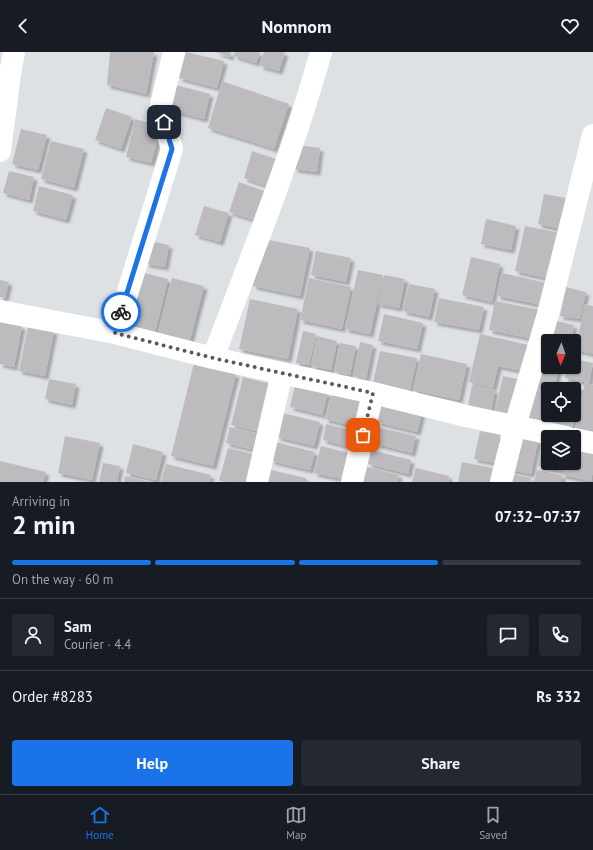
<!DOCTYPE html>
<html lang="en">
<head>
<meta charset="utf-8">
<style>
  :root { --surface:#171b24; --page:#242831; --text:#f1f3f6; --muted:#9ea1a6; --line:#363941; --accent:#1a73e8 }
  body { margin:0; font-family:"PT Sans",sans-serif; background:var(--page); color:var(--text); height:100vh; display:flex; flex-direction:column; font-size:15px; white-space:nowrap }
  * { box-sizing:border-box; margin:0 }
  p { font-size:13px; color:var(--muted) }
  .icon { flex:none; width:22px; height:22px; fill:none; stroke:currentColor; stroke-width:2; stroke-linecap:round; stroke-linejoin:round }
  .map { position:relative; height:430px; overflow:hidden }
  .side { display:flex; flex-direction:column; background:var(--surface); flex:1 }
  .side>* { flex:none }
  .needle { width:26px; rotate:182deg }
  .tools { position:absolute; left:541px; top:282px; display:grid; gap:8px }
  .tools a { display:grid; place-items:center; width:40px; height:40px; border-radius:4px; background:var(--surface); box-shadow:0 1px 3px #0004; font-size:20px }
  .pin { position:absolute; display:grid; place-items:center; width:34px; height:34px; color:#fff; margin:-17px; border-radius:8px; box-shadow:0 2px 6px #0006 }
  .courier { position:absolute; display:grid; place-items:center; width:40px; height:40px; margin:-20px; border:3px solid #1a73e8; border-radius:50%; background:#fff; color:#222; box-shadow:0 1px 5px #0007 }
  .summary em { font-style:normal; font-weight:700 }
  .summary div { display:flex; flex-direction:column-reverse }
  .summary { display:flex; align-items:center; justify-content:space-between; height:68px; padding:0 12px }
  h1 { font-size:26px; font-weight:700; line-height:30px }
  .bar { display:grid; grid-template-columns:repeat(4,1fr); gap:6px 4px; align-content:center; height:48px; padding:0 12px }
  .bar i { height:5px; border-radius:3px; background:var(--line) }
  .bar .current { background:var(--accent) }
  .bar p { grid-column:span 4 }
  .line { display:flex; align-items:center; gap:10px; padding:0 12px; border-top:1px solid var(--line) }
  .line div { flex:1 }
  .round { display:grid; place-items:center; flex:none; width:42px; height:42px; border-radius:4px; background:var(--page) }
  .button { display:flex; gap:8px; margin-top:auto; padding:8px 12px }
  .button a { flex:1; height:46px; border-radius:4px; background:var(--accent); color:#fff; font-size:16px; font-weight:700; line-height:46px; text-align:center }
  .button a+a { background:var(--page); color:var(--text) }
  header { display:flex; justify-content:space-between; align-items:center; height:52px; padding:0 12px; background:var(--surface); font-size:18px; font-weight:700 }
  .dock { display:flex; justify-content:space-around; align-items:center; height:56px; border-top:1px solid var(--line); background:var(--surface); font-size:11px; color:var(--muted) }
  .dock a { display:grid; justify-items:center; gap:2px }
  .dock .current { color:var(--accent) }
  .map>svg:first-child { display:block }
</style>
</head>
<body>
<header><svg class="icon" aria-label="back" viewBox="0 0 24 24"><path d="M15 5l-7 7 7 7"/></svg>Nomnom<svg class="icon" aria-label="heart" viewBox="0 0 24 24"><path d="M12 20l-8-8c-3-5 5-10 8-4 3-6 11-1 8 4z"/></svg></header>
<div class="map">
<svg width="593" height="430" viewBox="0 0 593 430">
  <defs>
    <filter id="shadow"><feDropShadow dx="3.5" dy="3.5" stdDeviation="1" flood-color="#0004"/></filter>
  </defs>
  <rect width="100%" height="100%" fill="#dee1e4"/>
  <!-- building -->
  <path fill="#bebbbe" filter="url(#shadow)" d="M110,0h44l-8,42 -39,-9z
    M186,0l38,9 -7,27 -38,-10z
    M215,0h16l-1,5z
    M235,0h25l-4,11 -22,-7z
    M264,0h21l-6,19 -19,-5z
    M161,29l49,13 -6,25 -49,-13z
    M222,29l67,23 -15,45 -66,-21z
    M106,56l26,9 -11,32 -26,-9z
    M135,67l26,7 -10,37 -25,-6z
    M21,77l26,6 -9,35 -26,-6z
    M51,89l33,8 -10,39 -33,-9z
    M297,93l23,3 -3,24 -23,-3z
    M252,99l27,9 -9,27 -26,-9z
    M9,119l25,6 -5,23 -26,-7z
    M239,130l28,10 -9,29 -29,-9z
    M39,134l34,9 -7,25 -33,-9z
    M544,142l27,5 -6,31 -27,-6z
    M204,154l25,7 -9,29 -25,-7z
    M486,167l30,7 -5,24 -30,-6z
    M525,174l35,7 -10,46 -35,-8z
    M263,187l47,9 -10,48 -47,-10z
    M150,189l19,4 -4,22 -19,-3z
    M316,199l35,7 -5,24 -35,-7z
    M471,205l29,7 -8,38 -30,-7z
    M358,218l25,5 -13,59 -25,-5z
    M137,219l31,8 -13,53 -32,-9z
    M502,221l49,11 -5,22 -49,-10z
    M384,223l21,4 -6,29 -21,-4z
    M172,226l32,8 -15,58 -32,-8z
    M309,226l42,9 -9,42 -42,-9z
    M0,228l9,2 -4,16 -5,-1z
    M409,232l26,5 -6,28 -26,-6z
    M566,235l20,5 -6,27 -20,-3z
    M439,246l45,9 -5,23 -45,-8z
    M250,247l48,10 -10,50 -49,-10z
    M495,249l45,9 -6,29 -45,-9z
    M585,252l8,2v48l-18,-4z
    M384,262l39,9 -6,26 -39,-8z
    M556,269l18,4 -3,16h-20z
    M0,270l22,4 -8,41 -14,-3z
    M28,274l26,5 -9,45 -26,-5z
    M303,279l13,3 -7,31 -13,-2z
    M480,282l53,12 -6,26 -29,-6 -5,22 -24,-6z
    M317,284l20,5 -6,29 -20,-4z
    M360,290l13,3 -7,34 -13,-3z
    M340,291l16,3 -6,29 -16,-3z
    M380,299l37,7 -7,32 -37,-8z
    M541,300l7,2v13h11l-5,22h-6l1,26 -2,9 -20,-5z
    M421,302l46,10 -8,36 -46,-10z
    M574,307l19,4 -4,20 -24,-5 2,-11h7z
    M194,311l42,11 -23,92 -42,-10z
    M503,324l19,4 -8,36 -19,-4z
    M243,325l33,8 -12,48 -33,-8z
    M49,327l27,5 -4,21 -27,-6z
    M560,331l21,4 -9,43 -21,-5 2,-10h21v-26h-15z
    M585,331l8,2v49l-18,-4z
    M295,333l33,8 -6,22 -32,-8z
    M472,333l23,5 -4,21 -23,-5z
    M333,337l34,8 -8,31 -34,-9z
    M382,351l40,10 -5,19 -40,-10z
    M283,361l37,9 -6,24 -37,-9z
    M326,372l33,8 -4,16 -32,-8z
    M230,375l32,8 -3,16 -33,-8z
    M380,376l36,8 -4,17 -36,-9z
    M480,379l20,4 -5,28 -21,-4z
    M65,384l35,7 -8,37 -34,-7z
    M517,384l21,4 -7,34 -21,-4z
    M275,390l40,10 -5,18 -39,-9z
    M543,391l5,1v19h16l-2,8 -24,-5z
    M133,392l30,8 -7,28 -30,-7z
    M321,394l32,8 -6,26 -33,-7z
    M574,395l19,4v19l-2,11 -29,-6 -1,7h-27l3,-12 25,5 3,-12h9z
    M228,396l29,7 -7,27 -31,-1z
    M371,398l40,10 -3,14 -40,-10z
    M0,409l46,11 -3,10h-43z
    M462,410l35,7 -2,13h-37z
    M103,411l17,3 -3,16h-18z
    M166,412l45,11 -2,7h-48z
    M367,415l32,8 -2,7h-34z
    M416,416l33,8 -1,6h-36z
    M271,418l35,8v4h-38z
    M506,421l25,5 -1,4h-26z
    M125,424l22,5v1h-23z"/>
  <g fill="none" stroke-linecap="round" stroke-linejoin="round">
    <!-- street -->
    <path stroke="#fff" stroke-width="22" d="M0,99l10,-77 4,-22
      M0,259l115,22 98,25 160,35 93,23 100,21
      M115,281l57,-184 -12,-40 14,-57
      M213,306c38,-101 79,-202 108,-306
      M574,387l19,4
      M257,430l25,-109
      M352,430l21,-89
      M501,430l14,-56 33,-112 45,-179"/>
  </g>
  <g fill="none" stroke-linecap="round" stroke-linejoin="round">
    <!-- done -->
    <path stroke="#595a5c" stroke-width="4" stroke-dasharray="0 7.2" d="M121,260l-6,21 98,25 160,35 -10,42"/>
    <!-- route -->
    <path stroke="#1a73e8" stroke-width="5" d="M121,260l51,-163 -8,-27"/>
  </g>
</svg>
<div class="tools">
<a><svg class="needle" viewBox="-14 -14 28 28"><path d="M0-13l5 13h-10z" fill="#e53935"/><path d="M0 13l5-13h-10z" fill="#9ea1a6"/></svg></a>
<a><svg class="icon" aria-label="locate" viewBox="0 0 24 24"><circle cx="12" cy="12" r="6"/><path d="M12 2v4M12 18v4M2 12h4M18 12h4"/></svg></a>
<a><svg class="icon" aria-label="layers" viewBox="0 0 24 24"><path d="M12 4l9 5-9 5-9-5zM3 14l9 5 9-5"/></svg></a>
</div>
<div class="pin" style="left:363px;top:383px;background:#ea580c"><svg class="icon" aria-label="bag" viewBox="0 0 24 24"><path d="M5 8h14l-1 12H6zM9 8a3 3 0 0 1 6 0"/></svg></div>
<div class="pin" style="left:164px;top:70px;background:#1f2937"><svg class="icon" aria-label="home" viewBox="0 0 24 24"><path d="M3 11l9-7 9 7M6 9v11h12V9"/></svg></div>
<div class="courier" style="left:121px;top:260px"><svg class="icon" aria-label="bike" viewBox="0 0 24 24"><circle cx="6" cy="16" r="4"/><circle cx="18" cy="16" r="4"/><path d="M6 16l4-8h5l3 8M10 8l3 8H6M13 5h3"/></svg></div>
</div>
<section class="side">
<div class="summary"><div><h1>2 min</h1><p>Arriving in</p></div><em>07:32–07:37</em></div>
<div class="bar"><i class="current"></i><i class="current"></i><i class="current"></i><i></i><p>On the way · 60 m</p></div>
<div class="line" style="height:72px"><a class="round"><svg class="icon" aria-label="person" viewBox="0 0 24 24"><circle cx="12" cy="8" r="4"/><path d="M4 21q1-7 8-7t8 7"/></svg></a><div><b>Sam</b><p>Courier · 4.4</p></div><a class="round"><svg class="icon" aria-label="chat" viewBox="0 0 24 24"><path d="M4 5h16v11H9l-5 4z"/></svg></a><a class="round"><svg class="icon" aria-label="phone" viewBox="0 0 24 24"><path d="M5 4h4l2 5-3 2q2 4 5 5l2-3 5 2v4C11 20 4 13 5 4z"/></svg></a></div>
<div class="line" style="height:52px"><div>Order #8283</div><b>Rs 332</b></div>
<div class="button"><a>Help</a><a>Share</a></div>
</section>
<nav class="dock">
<a class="current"><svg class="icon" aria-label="home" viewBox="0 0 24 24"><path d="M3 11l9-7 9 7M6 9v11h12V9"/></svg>Home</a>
<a><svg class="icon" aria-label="map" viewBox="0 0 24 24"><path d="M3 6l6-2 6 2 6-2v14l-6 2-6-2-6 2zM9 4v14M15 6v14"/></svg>Map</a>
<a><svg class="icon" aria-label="saved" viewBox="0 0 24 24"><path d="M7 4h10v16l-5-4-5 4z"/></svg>Saved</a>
</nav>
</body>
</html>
